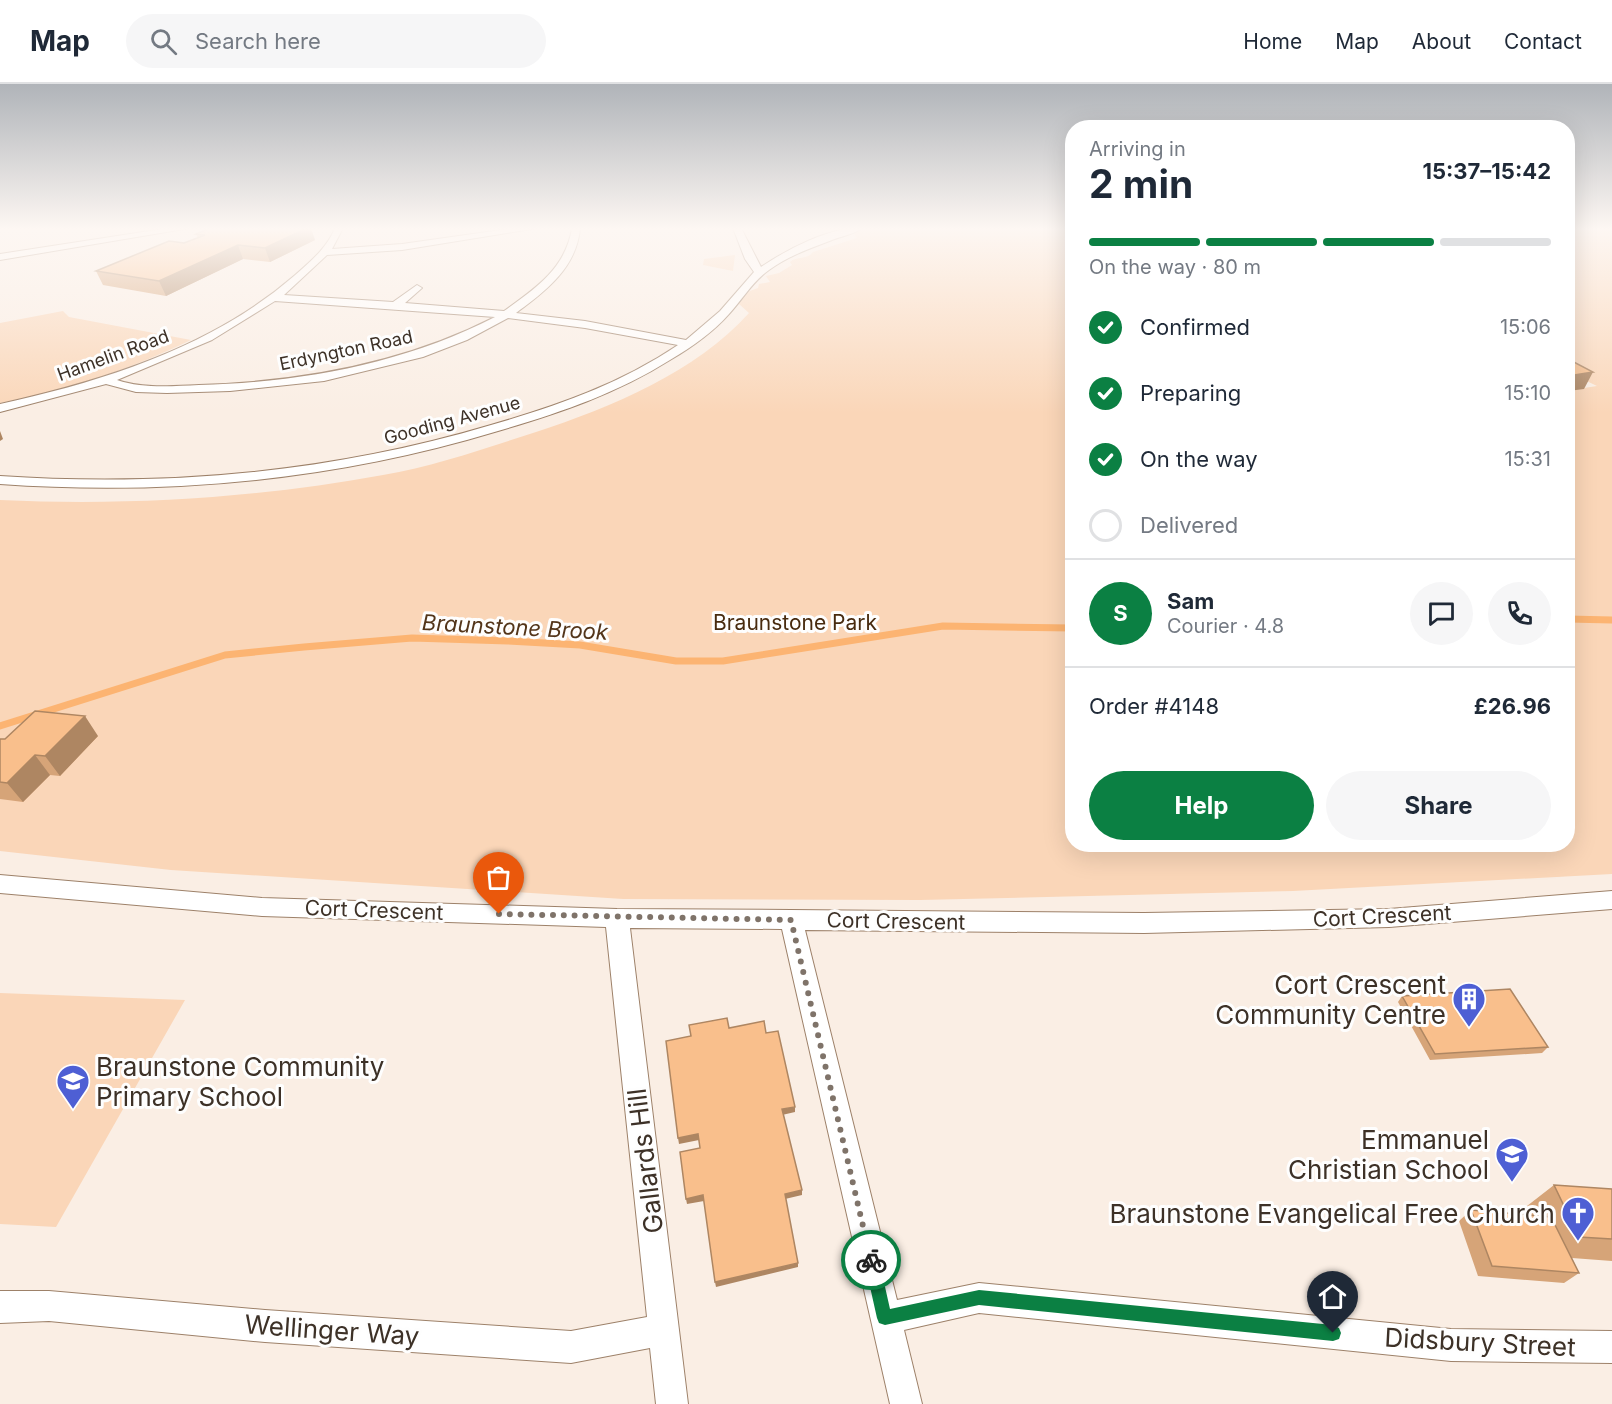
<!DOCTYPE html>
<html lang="en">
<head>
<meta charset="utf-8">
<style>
  :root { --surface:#fff; --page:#f6f6f7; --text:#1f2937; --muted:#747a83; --line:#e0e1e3; --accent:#0b8043 }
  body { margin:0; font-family:Inter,sans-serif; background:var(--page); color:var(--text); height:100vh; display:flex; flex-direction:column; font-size:22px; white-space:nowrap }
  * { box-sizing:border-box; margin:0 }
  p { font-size:20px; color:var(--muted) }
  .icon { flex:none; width:33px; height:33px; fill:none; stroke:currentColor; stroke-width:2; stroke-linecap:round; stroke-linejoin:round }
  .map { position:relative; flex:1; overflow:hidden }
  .side { position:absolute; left:1065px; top:36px; width:510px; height:732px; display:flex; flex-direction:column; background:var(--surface); border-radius:24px; box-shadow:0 6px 24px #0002 }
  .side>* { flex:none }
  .pin { position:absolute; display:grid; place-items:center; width:51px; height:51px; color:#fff; margin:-62px -26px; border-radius:50% 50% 50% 0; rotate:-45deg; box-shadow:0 0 6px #0007 }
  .pin .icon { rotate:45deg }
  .courier { position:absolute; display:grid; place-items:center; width:60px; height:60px; margin:-30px; border:4px solid #0b8043; border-radius:50%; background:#fff; color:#222; box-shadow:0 2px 8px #0007 }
  .overview em { font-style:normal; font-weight:700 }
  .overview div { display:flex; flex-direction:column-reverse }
  .overview { display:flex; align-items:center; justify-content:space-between; height:102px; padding:0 24px }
  h1 { font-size:39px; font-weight:700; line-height:45px }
  .bar { display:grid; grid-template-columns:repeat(4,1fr); gap:9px 6px; align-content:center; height:72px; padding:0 24px }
  .bar i { height:8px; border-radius:4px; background:var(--line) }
  .bar .on { background:var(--accent) }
  .bar p { grid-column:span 4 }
  .line { display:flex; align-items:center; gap:15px; padding:0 24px; border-top:2px solid var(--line) }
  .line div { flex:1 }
  .round { display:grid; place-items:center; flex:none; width:63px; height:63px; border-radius:32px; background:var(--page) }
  ol { padding:0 24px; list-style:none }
  li { display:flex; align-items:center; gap:18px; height:66px }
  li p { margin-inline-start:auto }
  li .icon { padding:6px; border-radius:50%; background:var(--accent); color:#fff; stroke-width:4 }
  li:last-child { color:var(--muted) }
  li i { width:33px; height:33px; border:3px solid var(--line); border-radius:50% }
  .action { display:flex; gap:12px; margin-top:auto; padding:12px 24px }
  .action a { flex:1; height:69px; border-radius:36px; background:var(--accent); color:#fff; font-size:24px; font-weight:700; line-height:69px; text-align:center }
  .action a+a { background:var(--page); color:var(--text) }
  header { display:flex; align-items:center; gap:36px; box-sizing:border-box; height:84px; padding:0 30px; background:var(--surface); border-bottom:2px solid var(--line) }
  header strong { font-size:28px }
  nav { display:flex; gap:33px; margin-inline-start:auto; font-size:21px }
  .search { width:420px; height:54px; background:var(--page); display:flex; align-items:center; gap:15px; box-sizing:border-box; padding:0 21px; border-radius:33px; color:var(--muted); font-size:22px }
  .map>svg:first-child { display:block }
</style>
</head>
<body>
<header>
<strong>Map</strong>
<div class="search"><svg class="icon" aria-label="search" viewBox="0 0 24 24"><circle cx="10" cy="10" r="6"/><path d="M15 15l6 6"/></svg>Search here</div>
<nav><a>Home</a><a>Map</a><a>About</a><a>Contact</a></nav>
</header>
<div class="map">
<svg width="1612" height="1320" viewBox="0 0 1612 1320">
  <rect width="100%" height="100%" fill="#faeee4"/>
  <!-- green -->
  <path fill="#fad6b8" d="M861,144h211v616h496v-464l16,8 13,-2 -29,-14v-144h44v646l-319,17 -373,9 -297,-1 -452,-29 -171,-19v-351c128,6 257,-2 383,-25 52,-9 103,-27 153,-43 76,-25 160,-60 213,-119l-10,-9 1,-6 7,-6 11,-4 1,-4 11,-2 -4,-6 13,-3 13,-8 -2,-3c6,-6 17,-2 23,-10l44,-14 -4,-6z
    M735,171l-2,16 -30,-6 1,-6z
    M63,227l6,6 122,23c-62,30 -124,50 -191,63v-80z
    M0,909l185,7 -129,227 -56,-3z"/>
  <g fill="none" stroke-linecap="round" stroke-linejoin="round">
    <!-- stream -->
    <path stroke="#fcb472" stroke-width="7" d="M1568,535l44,1
      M0,642l225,-71 79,-8 108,-9 96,3 72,4 96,16h47l220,-35 129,2"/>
    <!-- minor casing -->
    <g stroke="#9d8169" stroke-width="2">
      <path id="minor" d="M169,144h21l-190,32v-6z
        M335,144h8l-11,21 70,-5 114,-16h22l-136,22 -75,5 -43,40 109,7 24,-17 5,3 -17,15 99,8c31,-22 62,-43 68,-83h8c-3,39 -34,63 -64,85l69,8 101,19 34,-29 34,-39 -9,-13 -12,-31h8l20,39c27,-18 68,-40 101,-39 -7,6 -20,8 -30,12 -21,8 -44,16 -63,30 -17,12 -26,29 -40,44 -17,19 -37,33 -59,46 -54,34 -111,53 -172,71 -162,49 -329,65 -498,53v-8c166,11 330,-3 491,-51 66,-19 129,-41 187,-80l-93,-17 -77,-10 -41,22 -44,17 -99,24 -94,10 -63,2 -31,-1 -30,-8 -106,28v-8c104,-23 212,-57 294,-128 16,-14 33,-28 41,-48zM275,217l220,16c-92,47 -192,65 -296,68 -26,1 -56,4 -82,-5l95,-40z
        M0,791l262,23 355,11 174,1 353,3 245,-4 223,-18v18l-223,18 -245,6 -339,-3 92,370 82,-17 472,46 161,2v32l-161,-2 -472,-48 -75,17 18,74h-32l-108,-475 -152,-1 58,476h-32l-6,-56 -79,15 -306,-21 -216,-21 -49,2v-32h49l216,19 306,21 76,-14 -41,-390 -344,-11 -262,-23z"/>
    </g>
    <!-- minor -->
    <use href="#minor" fill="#fff" fill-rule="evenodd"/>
  </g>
  <!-- wall -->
  <path fill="#d6a478" d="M196,150l119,6 -45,22 -27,-3 -77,37 -63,-11 -7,-14 88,-28 14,-5z
    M98,652l-38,40 -10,-1 -27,27 -23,-3v-60h5z
    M1402,912l146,51 -6,6 -112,7 -32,-58z
    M1554,1101l58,4v72l-40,-3 7,15 -15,10 -86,-7 -19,-55 12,-11 60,5 -4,-9z"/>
  <!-- shaded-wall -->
  <path fill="#ae8662" d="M307,144h4l4,12 -45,22 -5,-14z
    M238,161l5,14 -77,37 -7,-15z
    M1593,288l-9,17 -16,2v-15z
    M0,347l3,8 -3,2z
    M85,632l13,20 -38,40 -15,-20z
    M35,671l15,20 -27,27 -16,-19z
    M795,1023v5l-13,3v-6z
    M698,1050l1,6 -20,4 -1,-6z
    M802,1106v5l-17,4v-5z
    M703,1111l1,6 -17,3 -1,-5z
    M798,1179v4l-82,20 -1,-5z"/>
  <!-- building -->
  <path fill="#f9bf8c" stroke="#ae8662" stroke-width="1.5" d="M210,144h97l-42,20 -27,-3 -79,36 -63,-10 73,-30 15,2 21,-8 -9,-1z
    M1568,275l25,13 -25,4z
    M35,627l50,5 -40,40 -10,-1 -28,28 -7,-1v-43h5z
    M1510,905l38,58 -113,7 -33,-58z
    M727,934l2,10 35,-7 2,12 12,-2 17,76 -13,2 20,81 -17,4 13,69 -83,19 -12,-87 -17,4 -6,-47 20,-4 -2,-14 -20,4 -12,-97 25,-5 -2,-11z
    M1554,1101l58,4v50l-33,-2z
    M1471,1126l80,7 28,56 -87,-7z"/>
  <!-- sky -->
  <linearGradient id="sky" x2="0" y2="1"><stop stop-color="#b0b4b9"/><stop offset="0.44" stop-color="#fdf7f3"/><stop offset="1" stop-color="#fdf7f3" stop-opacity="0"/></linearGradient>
  <rect width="1612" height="329" fill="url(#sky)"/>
  <!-- route -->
  <path fill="#0b8043" d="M871,1169l6,2 2,5 11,49 89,-19 354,35 6,3 2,5 -2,6 -6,2 -354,-36 -94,20 -6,-2 -2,-5 -13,-58 2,-5z"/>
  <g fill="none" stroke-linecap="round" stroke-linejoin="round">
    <!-- done -->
    <path stroke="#7f7369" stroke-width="6" stroke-dasharray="0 10.8" d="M499,830l292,6 80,340"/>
  </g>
  <!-- icons -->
  <defs>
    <g id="building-pin" transform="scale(1.725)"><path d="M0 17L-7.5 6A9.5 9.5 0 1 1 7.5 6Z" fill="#4e5fd4" stroke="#fefefe"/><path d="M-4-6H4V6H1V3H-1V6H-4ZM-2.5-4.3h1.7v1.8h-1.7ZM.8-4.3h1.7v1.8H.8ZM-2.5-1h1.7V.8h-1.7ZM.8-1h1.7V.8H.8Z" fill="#fff"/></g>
    <g id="school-pin" transform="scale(1.725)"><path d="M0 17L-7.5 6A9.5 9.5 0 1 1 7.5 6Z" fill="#4e5fd4" stroke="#fefefe"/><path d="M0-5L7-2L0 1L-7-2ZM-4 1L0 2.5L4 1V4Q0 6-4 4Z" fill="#fff"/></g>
    <g id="church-pin" transform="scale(1.725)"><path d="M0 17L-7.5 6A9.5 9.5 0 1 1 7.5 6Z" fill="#4e5fd4" stroke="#fefefe"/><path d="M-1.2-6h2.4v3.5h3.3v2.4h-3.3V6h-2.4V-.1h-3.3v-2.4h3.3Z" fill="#fff"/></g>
  </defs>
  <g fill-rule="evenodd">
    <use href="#building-pin" x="1469" y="915"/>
    <use href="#school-pin" x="73" y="997"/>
    <use href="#school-pin" x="1512" y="1070"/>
    <use href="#church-pin" x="1578" y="1129"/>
  </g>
  <g text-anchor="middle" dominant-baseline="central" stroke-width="6" stroke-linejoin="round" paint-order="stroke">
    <!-- far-street labels -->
    <g font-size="18" fill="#3d3127" stroke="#fefefe">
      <text transform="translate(346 266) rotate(-12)">Erdyngton Road</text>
      <text transform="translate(113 271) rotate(-20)">Hamelin Road</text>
      <text transform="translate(452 336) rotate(-15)">Gooding Avenue</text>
    </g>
    <!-- park labels -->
    <g font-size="21" fill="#482b0f" stroke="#fefefe">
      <text x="795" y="538">Braunstone Park</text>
    </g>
    <!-- street labels -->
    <g font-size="21" fill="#3d3127" stroke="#fefefe">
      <text transform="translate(374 826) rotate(2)">Cort Crescent</text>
      <text transform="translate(1382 832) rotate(-3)">Cort Crescent</text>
      <text transform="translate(896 837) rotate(1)">Cort Crescent</text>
    </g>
    <!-- water labels -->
    <g font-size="22" font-style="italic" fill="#53351a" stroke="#fefefe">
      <text transform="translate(515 543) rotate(3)">Braunstone Brook</text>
    </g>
    <!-- near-poi labels -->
    <g font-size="26" fill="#3d3127" stroke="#fefefe" text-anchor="end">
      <text x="1446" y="900">Cort Crescent<tspan x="1446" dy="30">Community Centre</tspan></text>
      <text x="96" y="982" text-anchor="start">Braunstone Community<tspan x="96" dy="30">Primary School</tspan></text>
      <text x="1489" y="1055">Emmanuel<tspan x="1489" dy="30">Christian School</tspan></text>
      <text x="1555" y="1129">Braunstone Evangelical Free Church</text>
    </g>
    <!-- near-street labels -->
    <g font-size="26" fill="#3d3127" stroke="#fefefe">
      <text transform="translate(645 1077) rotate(-97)">Gallards Hill</text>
      <text transform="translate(332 1246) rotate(4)">Wellinger Way</text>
      <text transform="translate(1480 1258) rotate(3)">Didsbury Street</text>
    </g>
  </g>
</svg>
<div class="pin" style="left:499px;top:830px;background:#ea580c"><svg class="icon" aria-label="bag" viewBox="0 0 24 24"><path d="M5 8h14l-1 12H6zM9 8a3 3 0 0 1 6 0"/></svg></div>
<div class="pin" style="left:1333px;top:1249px;background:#1f2937"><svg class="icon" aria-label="home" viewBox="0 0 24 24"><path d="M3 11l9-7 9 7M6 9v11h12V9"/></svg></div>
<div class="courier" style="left:871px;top:1176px"><svg class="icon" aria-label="bike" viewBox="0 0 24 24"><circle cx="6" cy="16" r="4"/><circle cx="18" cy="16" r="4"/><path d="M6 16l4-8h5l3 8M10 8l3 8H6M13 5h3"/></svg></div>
<section class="side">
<div class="overview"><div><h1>2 min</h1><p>Arriving in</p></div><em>15:37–15:42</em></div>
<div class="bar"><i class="on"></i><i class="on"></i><i class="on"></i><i></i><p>On the way · 80 m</p></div>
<ol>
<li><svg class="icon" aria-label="check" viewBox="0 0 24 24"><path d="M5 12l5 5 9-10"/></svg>Confirmed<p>15:06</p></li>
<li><svg class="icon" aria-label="check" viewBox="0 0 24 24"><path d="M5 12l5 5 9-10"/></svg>Preparing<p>15:10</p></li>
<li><svg class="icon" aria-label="check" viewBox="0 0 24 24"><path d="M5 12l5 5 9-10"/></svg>On the way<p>15:31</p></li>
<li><i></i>Delivered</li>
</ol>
<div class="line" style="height:108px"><b class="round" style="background:var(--accent);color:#fff">S</b><div><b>Sam</b><p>Courier · 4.8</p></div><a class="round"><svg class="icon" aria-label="chat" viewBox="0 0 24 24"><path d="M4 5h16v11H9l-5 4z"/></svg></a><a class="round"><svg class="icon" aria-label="phone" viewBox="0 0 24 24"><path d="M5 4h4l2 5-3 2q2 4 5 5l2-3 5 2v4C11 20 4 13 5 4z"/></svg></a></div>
<div class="line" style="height:78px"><div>Order #4148</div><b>£26.96</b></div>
<div class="action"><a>Help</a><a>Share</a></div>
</section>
</div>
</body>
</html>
